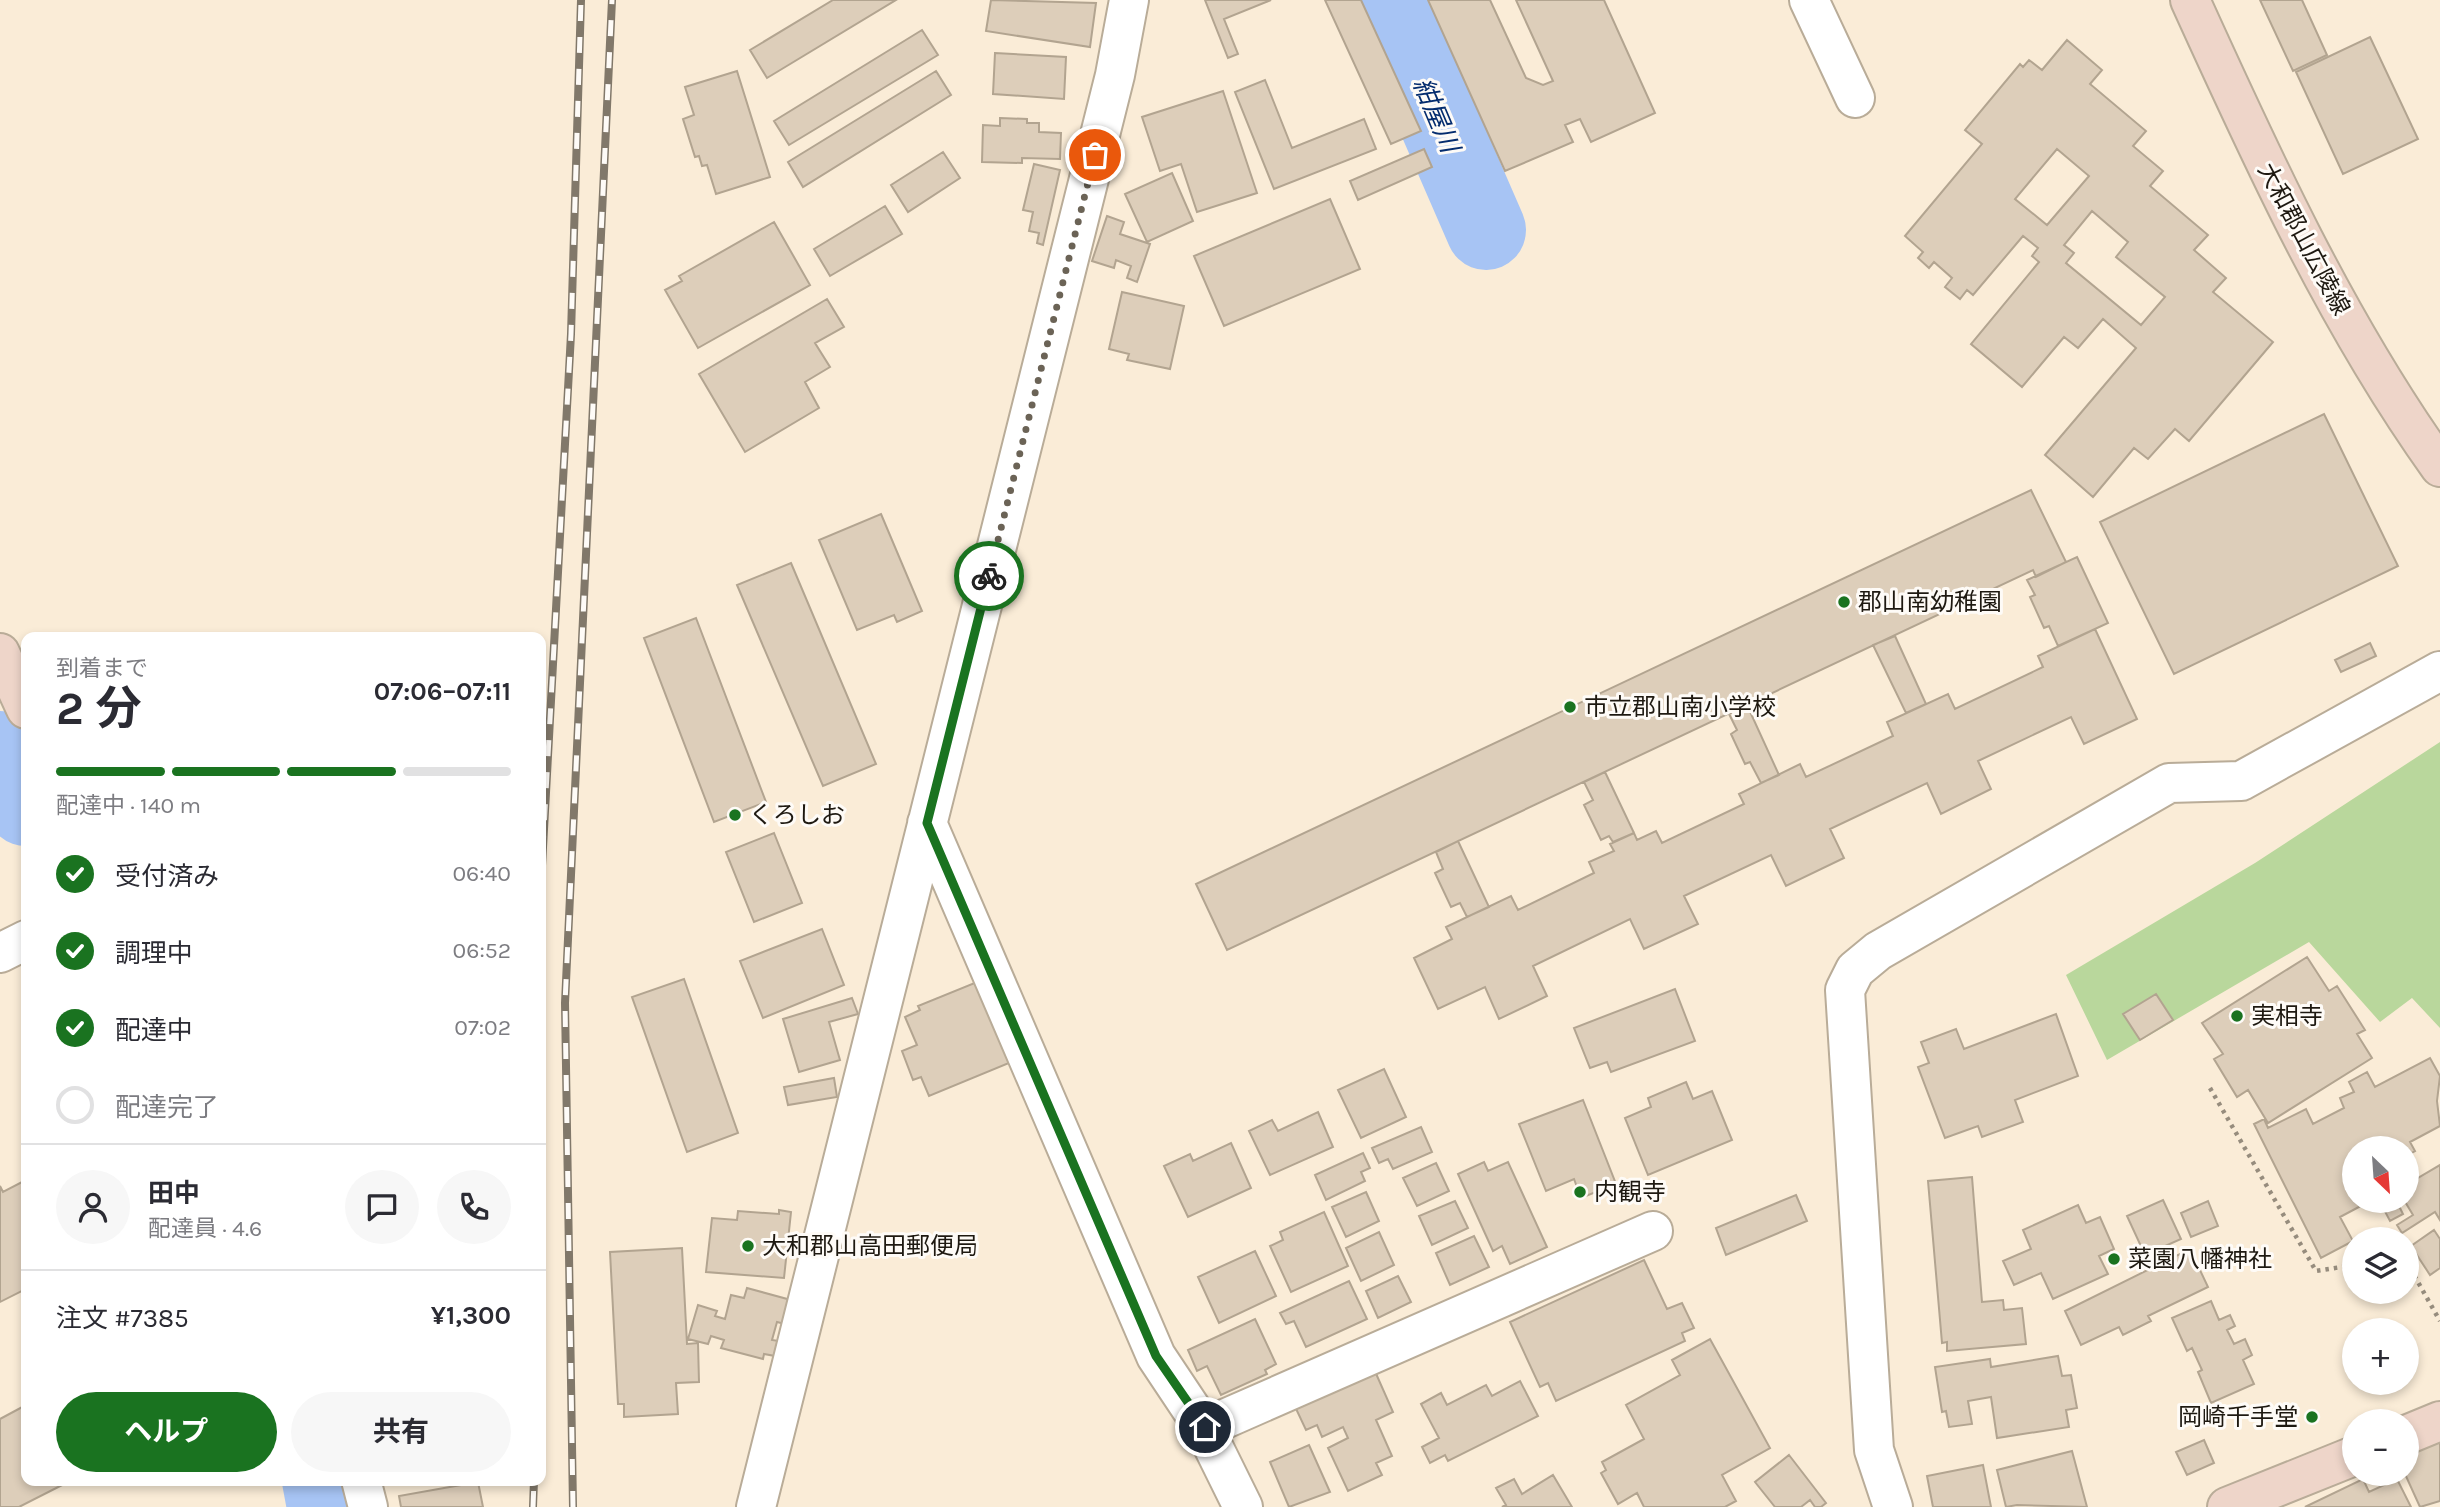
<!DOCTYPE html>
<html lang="ja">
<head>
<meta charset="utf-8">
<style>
  :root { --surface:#fff; --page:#f7f7f7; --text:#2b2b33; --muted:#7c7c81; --line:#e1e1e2; --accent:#1a7320 }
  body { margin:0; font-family:Karla,"Noto Sans JP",sans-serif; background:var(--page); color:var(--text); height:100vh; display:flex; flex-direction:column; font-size:26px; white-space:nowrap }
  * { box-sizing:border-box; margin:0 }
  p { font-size:23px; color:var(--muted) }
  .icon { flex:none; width:38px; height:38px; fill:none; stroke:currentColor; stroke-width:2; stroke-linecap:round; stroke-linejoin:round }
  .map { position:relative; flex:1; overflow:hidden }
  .side { position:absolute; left:21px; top:632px; width:525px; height:854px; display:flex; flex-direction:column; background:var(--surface); border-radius:14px; box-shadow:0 4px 10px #0003 }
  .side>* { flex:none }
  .needle { width:46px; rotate:155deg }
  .controls { position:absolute; left:2342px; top:1136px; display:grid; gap:14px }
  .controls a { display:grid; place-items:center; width:77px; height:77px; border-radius:50%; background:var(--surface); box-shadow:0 4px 10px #0003; font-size:35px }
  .pin { position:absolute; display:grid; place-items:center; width:60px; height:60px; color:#fff; margin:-30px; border:4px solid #fff; border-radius:50%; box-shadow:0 2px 7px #0007 }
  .courier { position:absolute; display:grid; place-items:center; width:70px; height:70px; margin:-35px; border:5px solid #1a7320; border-radius:50%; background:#fff; color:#222; box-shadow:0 2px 9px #0007 }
  .overview em { font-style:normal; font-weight:700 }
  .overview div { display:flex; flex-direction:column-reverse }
  .overview { display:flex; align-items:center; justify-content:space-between; height:119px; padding:0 35px }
  h1 { font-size:46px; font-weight:700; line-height:52px }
  .bar { display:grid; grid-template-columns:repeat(4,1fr); gap:10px 7px; align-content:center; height:84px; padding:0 35px }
  .bar i { height:9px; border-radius:5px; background:var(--line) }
  .bar .on { background:var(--accent) }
  .bar p { grid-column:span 4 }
  .line { display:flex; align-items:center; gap:18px; padding:0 35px; border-top:2px solid var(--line) }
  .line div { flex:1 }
  .round { display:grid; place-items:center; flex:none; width:74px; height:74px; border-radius:37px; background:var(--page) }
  ol { padding:0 35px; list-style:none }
  li { display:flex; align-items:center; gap:21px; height:77px }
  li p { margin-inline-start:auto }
  li .icon { padding:7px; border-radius:50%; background:var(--accent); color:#fff; stroke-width:4 }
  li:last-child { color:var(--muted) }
  li i { width:38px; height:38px; border:4px solid var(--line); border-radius:50% }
  .primary-button { display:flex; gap:14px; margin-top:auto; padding:14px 35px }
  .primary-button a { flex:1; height:80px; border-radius:42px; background:var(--accent); color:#fff; font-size:28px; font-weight:700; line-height:80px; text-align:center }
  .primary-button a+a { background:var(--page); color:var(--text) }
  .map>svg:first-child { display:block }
</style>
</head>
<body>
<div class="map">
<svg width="2440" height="1507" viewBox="0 0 2440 1507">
  <rect width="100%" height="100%" fill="#faecd7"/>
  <!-- green -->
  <path fill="#b9d79c" d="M2440,742v286l-28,-30 -32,24 -71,-80 -202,118 -41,-85 189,-112z"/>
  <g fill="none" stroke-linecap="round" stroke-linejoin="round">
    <!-- river -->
    <path stroke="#a7c4f4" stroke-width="80" d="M1386,0l100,230
      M0,751l26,55
      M322,1480l5,27"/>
  </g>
  <!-- building -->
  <path fill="#ddceba" stroke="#b2a490" stroke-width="2" fill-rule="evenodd" d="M833,0h63l-129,78 -17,-28z
    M991,0l105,3 -6,44 -104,-16z
    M1205,0h66l-47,19 14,35 -10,4z
    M1325,0h36l60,131 -30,13z
    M1428,0h62l36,78 17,7 10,-4 -37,-81h88l51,113 -64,29 -11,-23 -15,6 8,17 -68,29z
    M2260,0h42l25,55 -34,16z
    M922,30l16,25 -149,90 -15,-24z
    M2370,37l48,102 -75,35 -47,-102z
    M2067,40l35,30 -12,14 56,47 -13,15 30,25 -13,15 58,49 -14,15 32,28 -13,14 60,50 -84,99 -14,-12 -27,30 -14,-11 -41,49 -48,-42 91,-107 -33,-29 -25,29 -14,-11 -42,50 -51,-43 68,-82 -7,-6 6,-8 -15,-12 -50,59 -6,-5 -7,9 -15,-12 7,-9 -18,-16 -5,6 -11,-10 5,-6 -18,-16 77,-92 -17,-14 55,-66 3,3 6,-7 13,10zM2057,149l32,27 -42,49 -32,-26zM2092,211l36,31 -12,15 49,40 -24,28 -75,-62 8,-10 -10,-8z
    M995,53l71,4 -2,42 -71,-5z
    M737,71l33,106 -54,17 -9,-29 -5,1 -3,-10 -4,1 -12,-38 11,-4 -9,-28z
    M936,71l15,24 -148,92 -15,-25z
    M1265,80l27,68 72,-29 12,30 -102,40 -39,-97z
    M1223,91l34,102 -60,19 -16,-48 -21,7 -18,-54z
    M1000,118l27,1v4h12v9l22,1 -1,26 -38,-1v5l-40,-1 1,-37 17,1z
    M1424,149l8,18 -74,33 -8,-19z
    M943,152l17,26 -52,34 -17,-27z
    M1034,164l26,6 -17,75 -6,-2 2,-10 -10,-2 4,-19 -10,-2z
    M1172,173l21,48 -46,21 -22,-48z
    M1330,199l30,70 -136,57 -30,-70z
    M885,206l17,28 -72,42 -16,-27z
    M1107,216l17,6 -4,12 30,10 -13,38 -10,-4 4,-12 -15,-6 -2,8 -22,-7z
    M774,222l36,63 -112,63 -33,-58 17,-9 -3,-5z
    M1122,292l62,14 -14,63 -43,-9 2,-6 -20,-5z
    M827,299l17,28 -29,16 15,24 -25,15 14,26 -74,44 -46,-78z
    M2324,414l74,152 -224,108 -74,-152z
    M2031,490l35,72 -30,15 -3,-7 -806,380 -31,-66z
    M881,514l41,97 -25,11 -3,-7 -37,15 -38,-90z
    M2077,557l31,66 -50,23 -9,-20 -5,2 -14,-31 5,-2 -8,-15z
    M791,563l85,201 -53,22 -86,-201z
    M696,618l70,184 -52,20 -70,-184z
    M2095,629l42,90 -53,25 -13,-27 -93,44 13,28 -50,25 -14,-31 -97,46 14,29 -58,28 -15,-31 -87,41 14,28 -54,25 -14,-30 -97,47 14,30 -48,23 -14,-32 -47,22 -24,-51 38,-19 -6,-12 65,-31 7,14 76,-37 -5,-11 25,-11 -4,-7 24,-11 3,7 19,-9 6,12 82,-39 -5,-10 61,-30 6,13 87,-41 -6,-14 61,-28 7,15 88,-42 -5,-11z
    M1895,636l31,68 -20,9 -33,-68z
    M2370,643l6,13 -35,16 -6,-12z
    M1747,705l32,70 -18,8 -11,-21 -5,2 -14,-30 6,-4 -8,-16z
    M1605,772l29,61 -21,9 -4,-6 -8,4 -17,-35 9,-5 -9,-18z
    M774,833l28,70 -48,19 -28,-70z
    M1458,841l31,66 -22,10 -7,-14 -9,4 -16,-34 8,-4 -7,-17z
    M822,929l22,56 -81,33 -23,-57z
    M2307,957l22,34 8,-5 28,44 -8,4 15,24 -104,65 -20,-33 -11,7 -23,-38 9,-5 -21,-31z
    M684,979l54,154 -51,19 -55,-155z
    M977,982l32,81 -80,33 -8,-19 -8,3 -11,-29 15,-6 -12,-28 15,-7 -2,-4z
    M1675,989l20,52 -84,31 -4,-10 -17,6 -16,-40z
    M2156,994l17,26 -33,20 -17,-26z
    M852,998l6,16 -29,8 11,38 -41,12 -16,-53z
    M2056,1014l22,62 -63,24 8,22 -41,15 -4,-11 -33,12 -27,-71 11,-4 -8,-21 35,-13 8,20z
    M2430,1058l10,18 -3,25 3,25 -30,16 5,9 -9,5v-8h-52v52h18l-32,17 13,24 -32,17 -67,-134 10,-5 4,9 38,-19 7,15 31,-16 -4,-10 14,-6 -5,-10 18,-10 8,15z
    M1384,1069l22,48 -45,21 -23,-48z
    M834,1078l3,19 -49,8 -4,-18z
    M1686,1082l7,17 19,-8 20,49 -84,35 -23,-57 26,-11 -3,-9z
    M1583,1100l33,84 -35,14 -7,-19 -28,12 -27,-67z
    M1318,1112l15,35 -63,28 -21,-44 23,-11 6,11z
    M1421,1127l11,25 -39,17 -5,-10 -9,4 -7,-15z
    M1231,1143l20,45 -63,29 -24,-51 26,-12 3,7z
    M1363,1153l7,15 -9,4 4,9 -39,19 -11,-25z
    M1484,1162l4,9 20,-9 39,85 -37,17 -8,-18 -9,5 -35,-77z
    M1436,1163l13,28 -32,15 -14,-28z
    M2440,1165v55l-5,-8 -33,21 -5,-8 16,-10 -9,-15 2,-15z
    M1972,1177l10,125 21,-2 1,10 18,-2 4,36 -79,7v-9l-5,1 -14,-162z
    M26,1180v109l-26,13v-116l3,6z
    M1366,1192l13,29 -33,16 -14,-30z
    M1796,1195l11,26 -81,34 -10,-27z
    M2163,1200l18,39 -36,16 -18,-39z
    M2379,1200h17l7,14 -13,7z
    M1455,1201l13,27 -36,17 -13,-29z
    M2208,1201l10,25 -27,11 -10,-24z
    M2078,1205l8,18 14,-6 14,32 -15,7 9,18 -55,25 -12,-26 -27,12 -11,-24 28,-12 -8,-19z
    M779,1210l12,2 -7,66 -78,-6 6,-54 25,2 1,-9 41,3z
    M1324,1212l24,54 -57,26 -21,-46 13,-6 -3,-8z
    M2434,1230l6,9v29l-10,7 -19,-29z
    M1379,1232l15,33 -33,16 -15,-33z
    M1474,1236l15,31 -39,18 -14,-32z
    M682,1248l5,96 11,-1 1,39 -23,1 2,31 -54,3v-13h-6l-8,-152z
    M2190,1249l18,38 -60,29 3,5 -28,14 -4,-8 -38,18 -16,-34z
    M1255,1251l21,45 -57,27 -21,-46z
    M1644,1260l23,49 15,-6 12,25 -12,5 3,8 -129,60 -8,-18 -8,4 -30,-65z
    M1398,1276l13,26 -33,16 -12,-27z
    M1349,1281l18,38 -61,28 -12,-26 -8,3 -6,-11z
    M747,1288l44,12 -6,24 -8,-2 -5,18 7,1 -4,15 -11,-2 -1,5 -42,-11 3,-8 -13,-4 -3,8 -20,-5 10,-34 19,6 -2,5 10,3 6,-24 13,3z
    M2211,1301l8,19 11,-5 5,11 -8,4 7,14 11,-5 7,16 -9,5 11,24 -43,19 -13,-31 4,-2 -10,-22 -5,3 -15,-33z
    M1255,1319l21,45 -11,6 2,4 -46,21 -14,-29 -10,5 -9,-21z
    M1710,1339l60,109 -48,27 14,26 -11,6h-81l-7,-14 -19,11 -17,-31 5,-3 -4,-8 42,-23 -18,-34 54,-30 -8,-15z
    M2058,1356l4,20 9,-1 6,33 -11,2 3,17 -72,11 -6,-41 -23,4 4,23 -23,3 -3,-16 -4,1 -7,-45 55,-8 1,8z
    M1370,1360l23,52 -17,8 16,36 -16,7 6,12 -34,16 -20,-43 20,-10 -5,-11 -21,10 -5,-12 -11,5 -16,-34z
    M1520,1381l18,35 -90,45 -3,-6 -15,8 -8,-16 17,-9 -18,-34 20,-11 6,12 39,-20 6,11z
    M26,1405v75h46l-53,27h-19v-88z
    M2204,1440l10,23 -27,12 -11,-23z
    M2440,1440v61l-20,6 -15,-33 1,-18z
    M1309,1445l21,47 -41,15 -19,-45z
    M2072,1451l15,56 -70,-2 -11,2 -9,-37z
    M1789,1455l37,48 -5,4h-6l-5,-7 -9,7h-26l-20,-25z
    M1983,1465l8,42h-58l-6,-31z
    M1553,1475l19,32h-70l4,-2 -10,-17 18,-9 8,15z
    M2363,1479l6,13 28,-13 14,28h-106z
    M478,1482l5,25h-82l-2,-11z"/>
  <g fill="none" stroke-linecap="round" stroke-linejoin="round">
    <!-- street casing -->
    <g stroke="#b9ac98" stroke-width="42">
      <path id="street" d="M1809,0l46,98
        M927,823l229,533 48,72 39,79
        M0,953l26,-13
        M1204,1428l449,-197
        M361,1480l7,27
        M756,1507l359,-1432 14,-75
        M1893,1507l-19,-57 -29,-460 10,-20 23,-19 291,-168 72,-2 199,-110"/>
    </g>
    <!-- secondary casing -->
    <g stroke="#b9ac98" stroke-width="42">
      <path id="secondary" d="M2190,0c73,161 147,323 250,467
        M0,653l26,56
        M2406,1435l34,-14
        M2227,1507l127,-51"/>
    </g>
    <!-- path -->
    <path stroke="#968c7d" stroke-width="4.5" stroke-dasharray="3.5 5" stroke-linecap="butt" d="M2210,1088l106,183 38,-6
      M2406,1261l34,60"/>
    <!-- street -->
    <use href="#street" stroke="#fff" stroke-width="38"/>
    <!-- secondary -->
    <use href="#secondary" stroke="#eed5c9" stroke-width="38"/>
    <!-- rail casing -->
    <g stroke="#81786a" stroke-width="8">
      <path id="rail" d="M541,884l30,-550 10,-334
        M533,1507l1,-27
        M573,1507l-8,-504 47,-1003"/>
    </g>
    <!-- rail -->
    <use href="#rail" stroke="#fefbf7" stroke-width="5" stroke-dasharray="16" stroke-linecap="butt"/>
  </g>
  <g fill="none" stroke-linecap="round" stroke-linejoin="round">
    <!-- done -->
    <path stroke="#6b6356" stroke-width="7" stroke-dasharray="0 12.6" d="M989,576l106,-421"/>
    <!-- route -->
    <path stroke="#1a7320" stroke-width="9" d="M989,576l-62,247 229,533 49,71"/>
  </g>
  <!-- markers -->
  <g fill="#1a7320" stroke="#fefbf7" stroke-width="2.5">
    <circle cx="1844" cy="602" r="7"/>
    <circle cx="1570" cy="707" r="7"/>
    <circle cx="735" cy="815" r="7"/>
    <circle cx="2237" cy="1016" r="7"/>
    <circle cx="1580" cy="1192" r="7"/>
    <circle cx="748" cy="1246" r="7"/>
    <circle cx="2114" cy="1259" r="7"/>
    <circle cx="2312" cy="1417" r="7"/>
  </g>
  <g text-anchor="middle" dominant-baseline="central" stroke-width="6" stroke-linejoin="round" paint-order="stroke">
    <!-- street labels -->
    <g font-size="24" fill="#1e1911" stroke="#fefbf7">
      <text transform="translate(2304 239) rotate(62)">大和郡山広陵線</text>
    </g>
    <!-- poi labels -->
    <g font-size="24" fill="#1e1911" stroke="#fefbf7" text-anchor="start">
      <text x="1858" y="602">郡山南幼稚園</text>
      <text x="1584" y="707">市立郡山南小学校</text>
      <text x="749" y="815">くろしお</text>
      <text x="2251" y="1016">実相寺</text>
      <text x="1594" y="1192">内観寺</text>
      <text x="762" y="1246">大和郡山高田郵便局</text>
      <text x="2128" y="1259">菜園八幡神社</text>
      <text x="2298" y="1417" text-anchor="end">岡崎千手堂</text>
    </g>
    <!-- water labels -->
    <g font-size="26" font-style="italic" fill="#042c6e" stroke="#fefbf7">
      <text transform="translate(1436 115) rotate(67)">紺屋川</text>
    </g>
  </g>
</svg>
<div class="controls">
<a><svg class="needle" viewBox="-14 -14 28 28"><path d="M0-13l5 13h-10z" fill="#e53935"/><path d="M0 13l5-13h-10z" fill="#7c7c81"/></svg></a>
<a><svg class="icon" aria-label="layers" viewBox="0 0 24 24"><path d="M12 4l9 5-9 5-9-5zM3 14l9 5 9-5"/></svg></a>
<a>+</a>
<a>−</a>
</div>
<div class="pin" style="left:1095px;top:155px;background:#ea580c"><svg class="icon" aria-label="bag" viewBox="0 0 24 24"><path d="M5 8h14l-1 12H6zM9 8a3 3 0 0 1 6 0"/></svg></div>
<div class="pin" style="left:1205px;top:1427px;background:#1f2937"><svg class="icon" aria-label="home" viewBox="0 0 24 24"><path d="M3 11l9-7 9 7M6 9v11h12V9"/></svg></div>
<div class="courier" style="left:989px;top:576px"><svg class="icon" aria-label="bike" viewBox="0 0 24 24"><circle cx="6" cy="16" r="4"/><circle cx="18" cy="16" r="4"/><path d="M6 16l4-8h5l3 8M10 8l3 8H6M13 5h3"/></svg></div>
<section class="side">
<div class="overview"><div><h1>2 分</h1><p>到着まで</p></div><em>07:06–07:11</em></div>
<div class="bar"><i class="on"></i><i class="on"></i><i class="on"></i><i></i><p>配達中 · 140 m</p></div>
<ol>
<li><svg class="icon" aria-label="check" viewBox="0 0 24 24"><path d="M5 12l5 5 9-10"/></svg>受付済み<p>06:40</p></li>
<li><svg class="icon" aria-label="check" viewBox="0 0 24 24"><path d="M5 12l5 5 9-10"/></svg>調理中<p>06:52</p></li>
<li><svg class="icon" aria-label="check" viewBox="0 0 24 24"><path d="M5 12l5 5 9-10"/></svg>配達中<p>07:02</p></li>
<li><i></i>配達完了</li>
</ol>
<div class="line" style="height:126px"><a class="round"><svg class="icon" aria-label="person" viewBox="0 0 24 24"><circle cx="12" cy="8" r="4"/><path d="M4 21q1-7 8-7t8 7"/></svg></a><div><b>田中</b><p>配達員 · 4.6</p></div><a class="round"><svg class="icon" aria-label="chat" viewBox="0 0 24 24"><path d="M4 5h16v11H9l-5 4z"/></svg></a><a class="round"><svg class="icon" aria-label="phone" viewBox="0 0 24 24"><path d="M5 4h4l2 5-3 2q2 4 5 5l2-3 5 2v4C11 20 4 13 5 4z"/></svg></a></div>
<div class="line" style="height:91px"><div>注文 #7385</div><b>¥1,300</b></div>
<div class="primary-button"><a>ヘルプ</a><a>共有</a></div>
</section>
</div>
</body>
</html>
